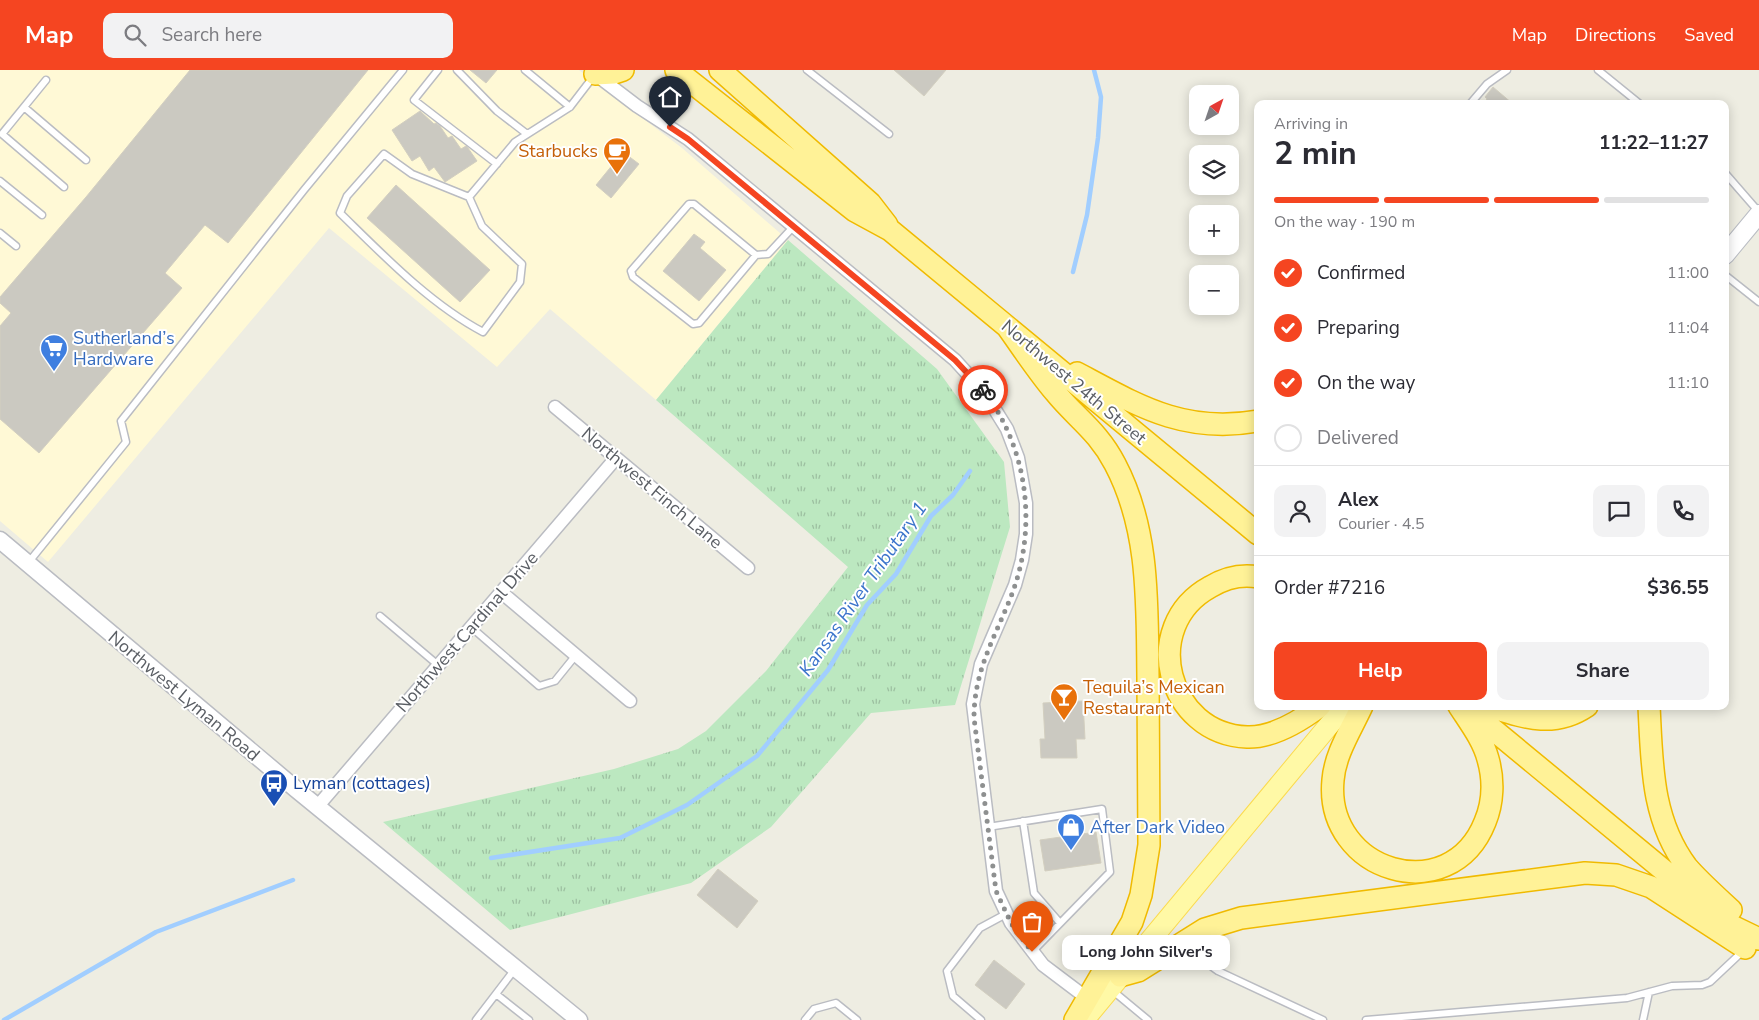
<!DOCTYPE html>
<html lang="en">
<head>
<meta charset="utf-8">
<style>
  :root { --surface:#fff; --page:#f2f2f3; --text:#2b2b33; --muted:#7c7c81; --line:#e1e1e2; --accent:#f54521 }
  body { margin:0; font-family:"Nunito Sans",sans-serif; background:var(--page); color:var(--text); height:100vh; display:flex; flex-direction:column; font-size:19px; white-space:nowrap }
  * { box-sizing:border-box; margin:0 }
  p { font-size:16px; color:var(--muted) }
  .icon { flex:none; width:28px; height:28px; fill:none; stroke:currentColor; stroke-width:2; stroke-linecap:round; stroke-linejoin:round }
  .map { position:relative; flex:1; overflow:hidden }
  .sheet { position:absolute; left:1254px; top:30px; width:475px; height:610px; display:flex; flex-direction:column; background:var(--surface); border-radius:10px; box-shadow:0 2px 12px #0003 }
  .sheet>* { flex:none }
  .needle { width:32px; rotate:40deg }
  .controls { position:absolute; left:1189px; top:15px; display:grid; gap:10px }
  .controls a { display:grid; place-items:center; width:50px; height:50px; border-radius:10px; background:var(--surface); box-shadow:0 2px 12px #0003; font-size:25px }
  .pin { position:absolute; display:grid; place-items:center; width:42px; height:42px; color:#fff; margin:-51px -21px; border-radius:50% 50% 50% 0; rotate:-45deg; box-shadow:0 0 5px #0007 }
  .pin .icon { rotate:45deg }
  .courier { position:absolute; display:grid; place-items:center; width:50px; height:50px; margin:-25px; border:4px solid #f54521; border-radius:50%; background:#fff; color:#222; box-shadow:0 1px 6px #0007 }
  .bubble { position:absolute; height:35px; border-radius:10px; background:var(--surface); box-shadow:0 2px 12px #0003; font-size:16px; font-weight:700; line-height:35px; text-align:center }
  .overview em { font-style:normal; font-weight:700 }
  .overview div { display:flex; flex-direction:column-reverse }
  .overview { display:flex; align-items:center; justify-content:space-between; height:85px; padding:0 20px }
  h1 { font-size:32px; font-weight:700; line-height:38px }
  .bar { display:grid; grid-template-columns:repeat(4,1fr); gap:8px 5px; align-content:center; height:60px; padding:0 20px }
  .bar i { height:6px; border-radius:4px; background:var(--line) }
  .bar .active { background:var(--accent) }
  .bar p { grid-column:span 4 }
  .line { display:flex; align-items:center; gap:12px; padding:0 20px; border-top:1px solid var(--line) }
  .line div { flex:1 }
  .round { display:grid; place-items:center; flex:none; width:52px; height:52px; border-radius:10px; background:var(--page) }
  ol { padding:0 20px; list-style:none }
  li { display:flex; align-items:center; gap:15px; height:55px }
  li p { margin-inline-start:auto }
  li .icon { padding:5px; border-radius:50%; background:var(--accent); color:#fff; stroke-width:4 }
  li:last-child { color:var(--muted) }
  li i { width:28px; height:28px; border:2px solid var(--line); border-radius:50% }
  .action { display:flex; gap:10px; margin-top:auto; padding:10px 20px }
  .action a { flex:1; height:58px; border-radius:10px; background:var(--accent); color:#fff; font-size:20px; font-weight:700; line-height:58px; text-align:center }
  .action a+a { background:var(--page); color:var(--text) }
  header { display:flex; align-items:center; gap:30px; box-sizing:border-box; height:70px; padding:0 25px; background:var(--accent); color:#fff }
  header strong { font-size:24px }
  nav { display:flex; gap:28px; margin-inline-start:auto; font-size:18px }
  .search { width:350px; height:45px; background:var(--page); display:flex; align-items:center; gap:12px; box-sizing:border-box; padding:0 18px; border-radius:10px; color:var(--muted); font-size:19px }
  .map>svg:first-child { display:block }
</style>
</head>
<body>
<header>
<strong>Map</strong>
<div class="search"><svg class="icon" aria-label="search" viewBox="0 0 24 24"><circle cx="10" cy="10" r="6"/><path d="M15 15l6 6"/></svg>Search here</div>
<nav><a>Map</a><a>Directions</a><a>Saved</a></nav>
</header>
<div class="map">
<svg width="1759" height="950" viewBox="0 0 1759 950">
  <defs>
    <pattern id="grass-tufts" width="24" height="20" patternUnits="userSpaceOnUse" patternTransform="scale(1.25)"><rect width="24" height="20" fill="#bce8c0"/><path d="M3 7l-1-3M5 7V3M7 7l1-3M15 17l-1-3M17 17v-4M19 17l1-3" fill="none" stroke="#9cbfa0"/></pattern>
  </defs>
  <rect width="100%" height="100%" fill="#eeede2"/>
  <!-- commercial -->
  <path fill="#fff9d6" d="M0,0h579l103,78 106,92 -132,160 -106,-91 -53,58 -168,-139 -281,334 -48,-41z"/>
  <!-- grass -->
  <path fill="url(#grass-tufts)" d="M788,170l149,129 67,93 6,65 -55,178 -84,8 -100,114 -80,56 -181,47 -127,-108 231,-53 64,-20 28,-18 60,-60 82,-104 -192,-167z"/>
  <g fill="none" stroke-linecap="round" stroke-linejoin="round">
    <!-- stream -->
    <path stroke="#a1ceff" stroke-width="4.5" d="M1073,202l14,-57 11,-77 3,-41 -7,-27
      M491,788l129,-20 67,-33 70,-49 71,-86 39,-65 29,-31 35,-58 22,-21 17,-24
      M4,950l152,-88 137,-52"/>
  </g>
  <!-- building -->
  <path fill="#cbc9c1" stroke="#d3cfc0" d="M190,0h178l-140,173 -23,-18 -40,48 17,15 -143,165 -39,-34v-93l11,-13 -11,-10v-6l86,-100z
    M470,0h27l-11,13z
    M894,0h52l-22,26z
    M1493,17l20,17h-30l4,-5 -2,-2z
    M420,41l14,13 2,-1 4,3 8,12 4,-2 9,13 5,-3 2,2 9,13 -32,21 -11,-15 -5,4 -9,-15 -8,5 -20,-31z
    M623,82l16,12 -28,34 -15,-13z
    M396,115l94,85 -30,32 -93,-84z
    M694,164l11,8 -5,6 26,22 -27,31 -36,-30z
    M1083,631l2,38h-9l1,19h-36l-1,-19h5l-2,-36z
    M1096,762l5,31 -56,8 -5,-31z
    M718,799l40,32 -21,27 -40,-33z
    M994,890l31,24 -19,25 -31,-24z"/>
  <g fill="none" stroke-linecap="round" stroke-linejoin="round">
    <!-- service casing -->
    <g stroke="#babcc2" stroke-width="9">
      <path id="service" d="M438,0l-24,30 83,64
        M457,0l40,41 30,23
        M525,0l45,37
        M807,0l82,64
        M1598,0l42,34
        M46,10l-44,54 62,53
        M1470,34l17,-20 20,-14
        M24,37l62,53
        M1725,103l34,39
        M0,111l42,34
        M469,127l-57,-23 -28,-20 -37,42 -7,17c43,42 90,91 143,119l37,-50 2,-18 -40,-38 -13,-29 46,-55 55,-35 23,-30
        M0,163l16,13
        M756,185l-62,-51h-5l-58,67 2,6 60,47 6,-1 57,-68 12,-1 26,-28
        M1725,205l34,27
        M28,493l98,-121 -5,-21 183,-231 99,-120
        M380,546l58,49
        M471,557l68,59 16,-5 21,-26
        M1023,751l11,72 26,30
        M988,757l114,-18 8,63 -77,79
        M1189,874l18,19 11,8 105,49
        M1113,921l35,29
        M496,924l33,26
        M476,950l39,-51
        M805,950l9,-11 22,-6 21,17
        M981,950l-28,-24 -6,-25 33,-43 26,-14
        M1366,950l261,-22 45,-12 30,-1 8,-3 33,-31
        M1643,950l6,-28"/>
    </g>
    <!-- minor casing -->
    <g stroke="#babcc2" stroke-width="15">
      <path id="minor" d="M595,4l42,32 51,33 267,221 29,32 23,37 11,29 8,45v31l-4,26 -7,25 -34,79 -8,40 23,187 15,32 32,42 49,37
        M555,337l193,161
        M501,522l129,109
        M317,737l299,-349"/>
    </g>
    <!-- tertiary casing -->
    <g stroke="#babcc2" stroke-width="19">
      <path id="tertiary" d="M0,470l297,250 282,230"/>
    </g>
    <!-- secondary casing -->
    <g stroke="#babdc4" stroke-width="20">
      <path id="secondary" d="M1725,185l34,-41"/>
    </g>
    <!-- primary casing -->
    <g stroke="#fbda4e" stroke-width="22">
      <path id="primary" d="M1084,950l261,-314"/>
    </g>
    <!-- trunk casing -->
    <g stroke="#f0ba00" stroke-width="24">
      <path id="trunk" d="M676,0l179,141 35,19 368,304
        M720,0l150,133 17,22
        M595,4l19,-1 9,-3
        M1008,258c15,21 30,44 47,64 21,26 43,39 60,72 35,66 32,141 33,214 0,56 1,111 1,167l-8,50 -9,27 -57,98
        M1077,303c62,33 107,61 181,48
        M1258,507c-17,-3 -33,1 -48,10 -71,39 -43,147 37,150 26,1 53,-16 73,-31
        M1362,636c-11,24 -27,48 -29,74 -9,92 117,130 152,42 8,-19 9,-42 3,-63 -5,-19 -18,-36 -29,-53
        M1488,636c35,11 65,23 99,0
        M1649,636c3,57 2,113 38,161 13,15 29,29 44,43
        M1467,638l263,217 29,14
        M1120,906l18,-5 67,-42 36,-11 344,-45 31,2 35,12 94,61"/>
    </g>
    <!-- service -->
    <use href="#service" stroke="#fff" stroke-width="6"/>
    <!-- minor -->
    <use href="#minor" stroke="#fff" stroke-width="12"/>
    <!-- tertiary -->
    <use href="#tertiary" stroke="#fff" stroke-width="16"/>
    <!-- secondary -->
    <use href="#secondary" stroke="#fff" stroke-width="18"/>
    <!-- primary -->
    <use href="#primary" stroke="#fff9a6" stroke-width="20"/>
    <!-- trunk -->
    <use href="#trunk" stroke="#fff297" stroke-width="21"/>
  </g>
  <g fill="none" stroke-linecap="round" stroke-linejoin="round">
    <!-- done -->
    <path stroke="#8e9090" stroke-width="5" stroke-dasharray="0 9" d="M983,320c46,59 55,140 27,209 -17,42 -36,73 -36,119l22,173 15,32 21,29"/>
    <!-- route -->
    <path stroke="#f54521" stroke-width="6" d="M670,57l18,12 267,221 28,30"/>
  </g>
  <!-- icons -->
  <defs>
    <g id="cafe-pin" transform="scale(1.4375)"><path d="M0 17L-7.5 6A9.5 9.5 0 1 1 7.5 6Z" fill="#e8710a" stroke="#fff"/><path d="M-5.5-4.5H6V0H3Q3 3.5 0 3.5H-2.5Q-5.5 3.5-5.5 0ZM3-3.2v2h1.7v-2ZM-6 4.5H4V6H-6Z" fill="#fff"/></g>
    <g id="supermarket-pin" transform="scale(1.4375)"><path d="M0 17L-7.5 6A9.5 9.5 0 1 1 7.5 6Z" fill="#3f7fe0" stroke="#fff"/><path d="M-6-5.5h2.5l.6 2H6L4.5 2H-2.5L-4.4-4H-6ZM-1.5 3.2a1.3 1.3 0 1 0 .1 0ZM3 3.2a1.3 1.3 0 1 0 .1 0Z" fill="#fff"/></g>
    <g id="bar-pin" transform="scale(1.4375)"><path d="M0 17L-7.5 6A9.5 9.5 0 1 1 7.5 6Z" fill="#e8710a" stroke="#fff"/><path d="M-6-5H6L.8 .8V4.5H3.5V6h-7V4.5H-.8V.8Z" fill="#fff"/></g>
    <g id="bus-pin" transform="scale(1.4375)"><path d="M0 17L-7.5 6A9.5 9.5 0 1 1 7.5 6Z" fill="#1a4fb4" stroke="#fff"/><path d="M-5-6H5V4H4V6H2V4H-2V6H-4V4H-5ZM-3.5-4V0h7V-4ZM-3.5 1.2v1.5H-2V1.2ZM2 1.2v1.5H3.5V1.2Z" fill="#fff"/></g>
    <g id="shop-pin" transform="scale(1.4375)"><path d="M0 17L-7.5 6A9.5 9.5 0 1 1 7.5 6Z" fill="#3f7fe0" stroke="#fff"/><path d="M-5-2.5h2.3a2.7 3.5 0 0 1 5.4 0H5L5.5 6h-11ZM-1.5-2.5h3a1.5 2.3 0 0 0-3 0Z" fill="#fff"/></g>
  </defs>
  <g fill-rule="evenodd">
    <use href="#cafe-pin" x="617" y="81"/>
    <use href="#supermarket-pin" x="54" y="278"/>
    <use href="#bar-pin" x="1064" y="627"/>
    <use href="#bus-pin" x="274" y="713"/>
    <use href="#shop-pin" x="1071" y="757"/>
  </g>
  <g text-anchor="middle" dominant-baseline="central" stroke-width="4" stroke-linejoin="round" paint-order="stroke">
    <!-- food labels -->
    <g font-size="18" fill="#c56008" stroke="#fff" text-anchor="end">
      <text x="598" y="81">Starbucks</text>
      <text x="1083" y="617" text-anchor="start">Tequila’s Mexican<tspan x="1083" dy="21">Restaurant</tspan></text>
    </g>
    <!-- shop labels -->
    <g font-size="18" fill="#366cbe" stroke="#fff" text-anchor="start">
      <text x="73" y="268">Sutherland’s<tspan x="73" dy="21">Hardware</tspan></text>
      <text x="1090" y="757">After Dark Video</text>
    </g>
    <!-- street labels -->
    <g font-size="18" fill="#5a5e64" stroke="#fff">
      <text transform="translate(1074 312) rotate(40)">Northwest 24th Street</text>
      <text transform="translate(652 418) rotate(40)">Northwest Finch Lane</text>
      <text transform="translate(467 562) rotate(-49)">Northwest Cardinal Drive</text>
      <text transform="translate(184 626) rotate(40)">Northwest Lyman Road</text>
    </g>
    <!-- transit labels -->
    <g font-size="18" fill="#164399" stroke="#fff" text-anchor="start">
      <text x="293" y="713">Lyman (cottages)</text>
    </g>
    <!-- water labels -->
    <g font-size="19" font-style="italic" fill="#3b74cb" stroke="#fff">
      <text transform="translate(863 519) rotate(-55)">Kansas River Tributary 1</text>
    </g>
  </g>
</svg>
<div class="controls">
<a><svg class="needle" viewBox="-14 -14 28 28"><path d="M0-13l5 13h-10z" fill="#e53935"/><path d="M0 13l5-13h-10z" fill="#7c7c81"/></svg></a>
<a><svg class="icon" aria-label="layers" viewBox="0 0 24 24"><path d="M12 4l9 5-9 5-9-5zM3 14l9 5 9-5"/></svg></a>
<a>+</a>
<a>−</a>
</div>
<div class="pin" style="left:1032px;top:882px;background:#ea580c"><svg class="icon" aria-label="bag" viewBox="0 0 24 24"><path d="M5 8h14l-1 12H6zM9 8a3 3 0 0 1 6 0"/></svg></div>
<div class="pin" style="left:670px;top:57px;background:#1f2937"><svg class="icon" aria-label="home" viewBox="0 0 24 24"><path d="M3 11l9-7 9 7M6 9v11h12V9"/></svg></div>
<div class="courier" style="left:983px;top:320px"><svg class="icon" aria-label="bike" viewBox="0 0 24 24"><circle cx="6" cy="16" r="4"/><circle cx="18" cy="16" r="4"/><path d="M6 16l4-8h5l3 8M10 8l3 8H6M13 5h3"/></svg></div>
<div class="bubble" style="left:1062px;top:865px;width:168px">Long John Silver's</div>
<section class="sheet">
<div class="overview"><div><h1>2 min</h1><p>Arriving in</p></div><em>11:22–11:27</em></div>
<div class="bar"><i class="active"></i><i class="active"></i><i class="active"></i><i></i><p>On the way · 190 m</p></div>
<ol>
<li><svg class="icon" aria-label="check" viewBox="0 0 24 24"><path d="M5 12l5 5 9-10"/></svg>Confirmed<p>11:00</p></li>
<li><svg class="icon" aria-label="check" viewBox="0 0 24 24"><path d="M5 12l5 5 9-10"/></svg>Preparing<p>11:04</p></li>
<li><svg class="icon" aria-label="check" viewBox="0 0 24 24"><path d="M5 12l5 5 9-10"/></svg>On the way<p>11:10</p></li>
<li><i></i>Delivered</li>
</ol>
<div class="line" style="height:90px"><a class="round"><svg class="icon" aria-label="person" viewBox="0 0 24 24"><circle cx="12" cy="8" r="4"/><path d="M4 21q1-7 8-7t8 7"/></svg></a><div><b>Alex</b><p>Courier · 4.5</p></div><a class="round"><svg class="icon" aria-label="chat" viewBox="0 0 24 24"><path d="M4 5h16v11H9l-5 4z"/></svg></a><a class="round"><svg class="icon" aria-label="phone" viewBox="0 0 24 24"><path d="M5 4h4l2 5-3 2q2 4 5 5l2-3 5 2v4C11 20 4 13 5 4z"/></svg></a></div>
<div class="line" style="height:65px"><div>Order #7216</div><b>$36.55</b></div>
<div class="action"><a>Help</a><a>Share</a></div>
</section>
</div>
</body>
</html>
